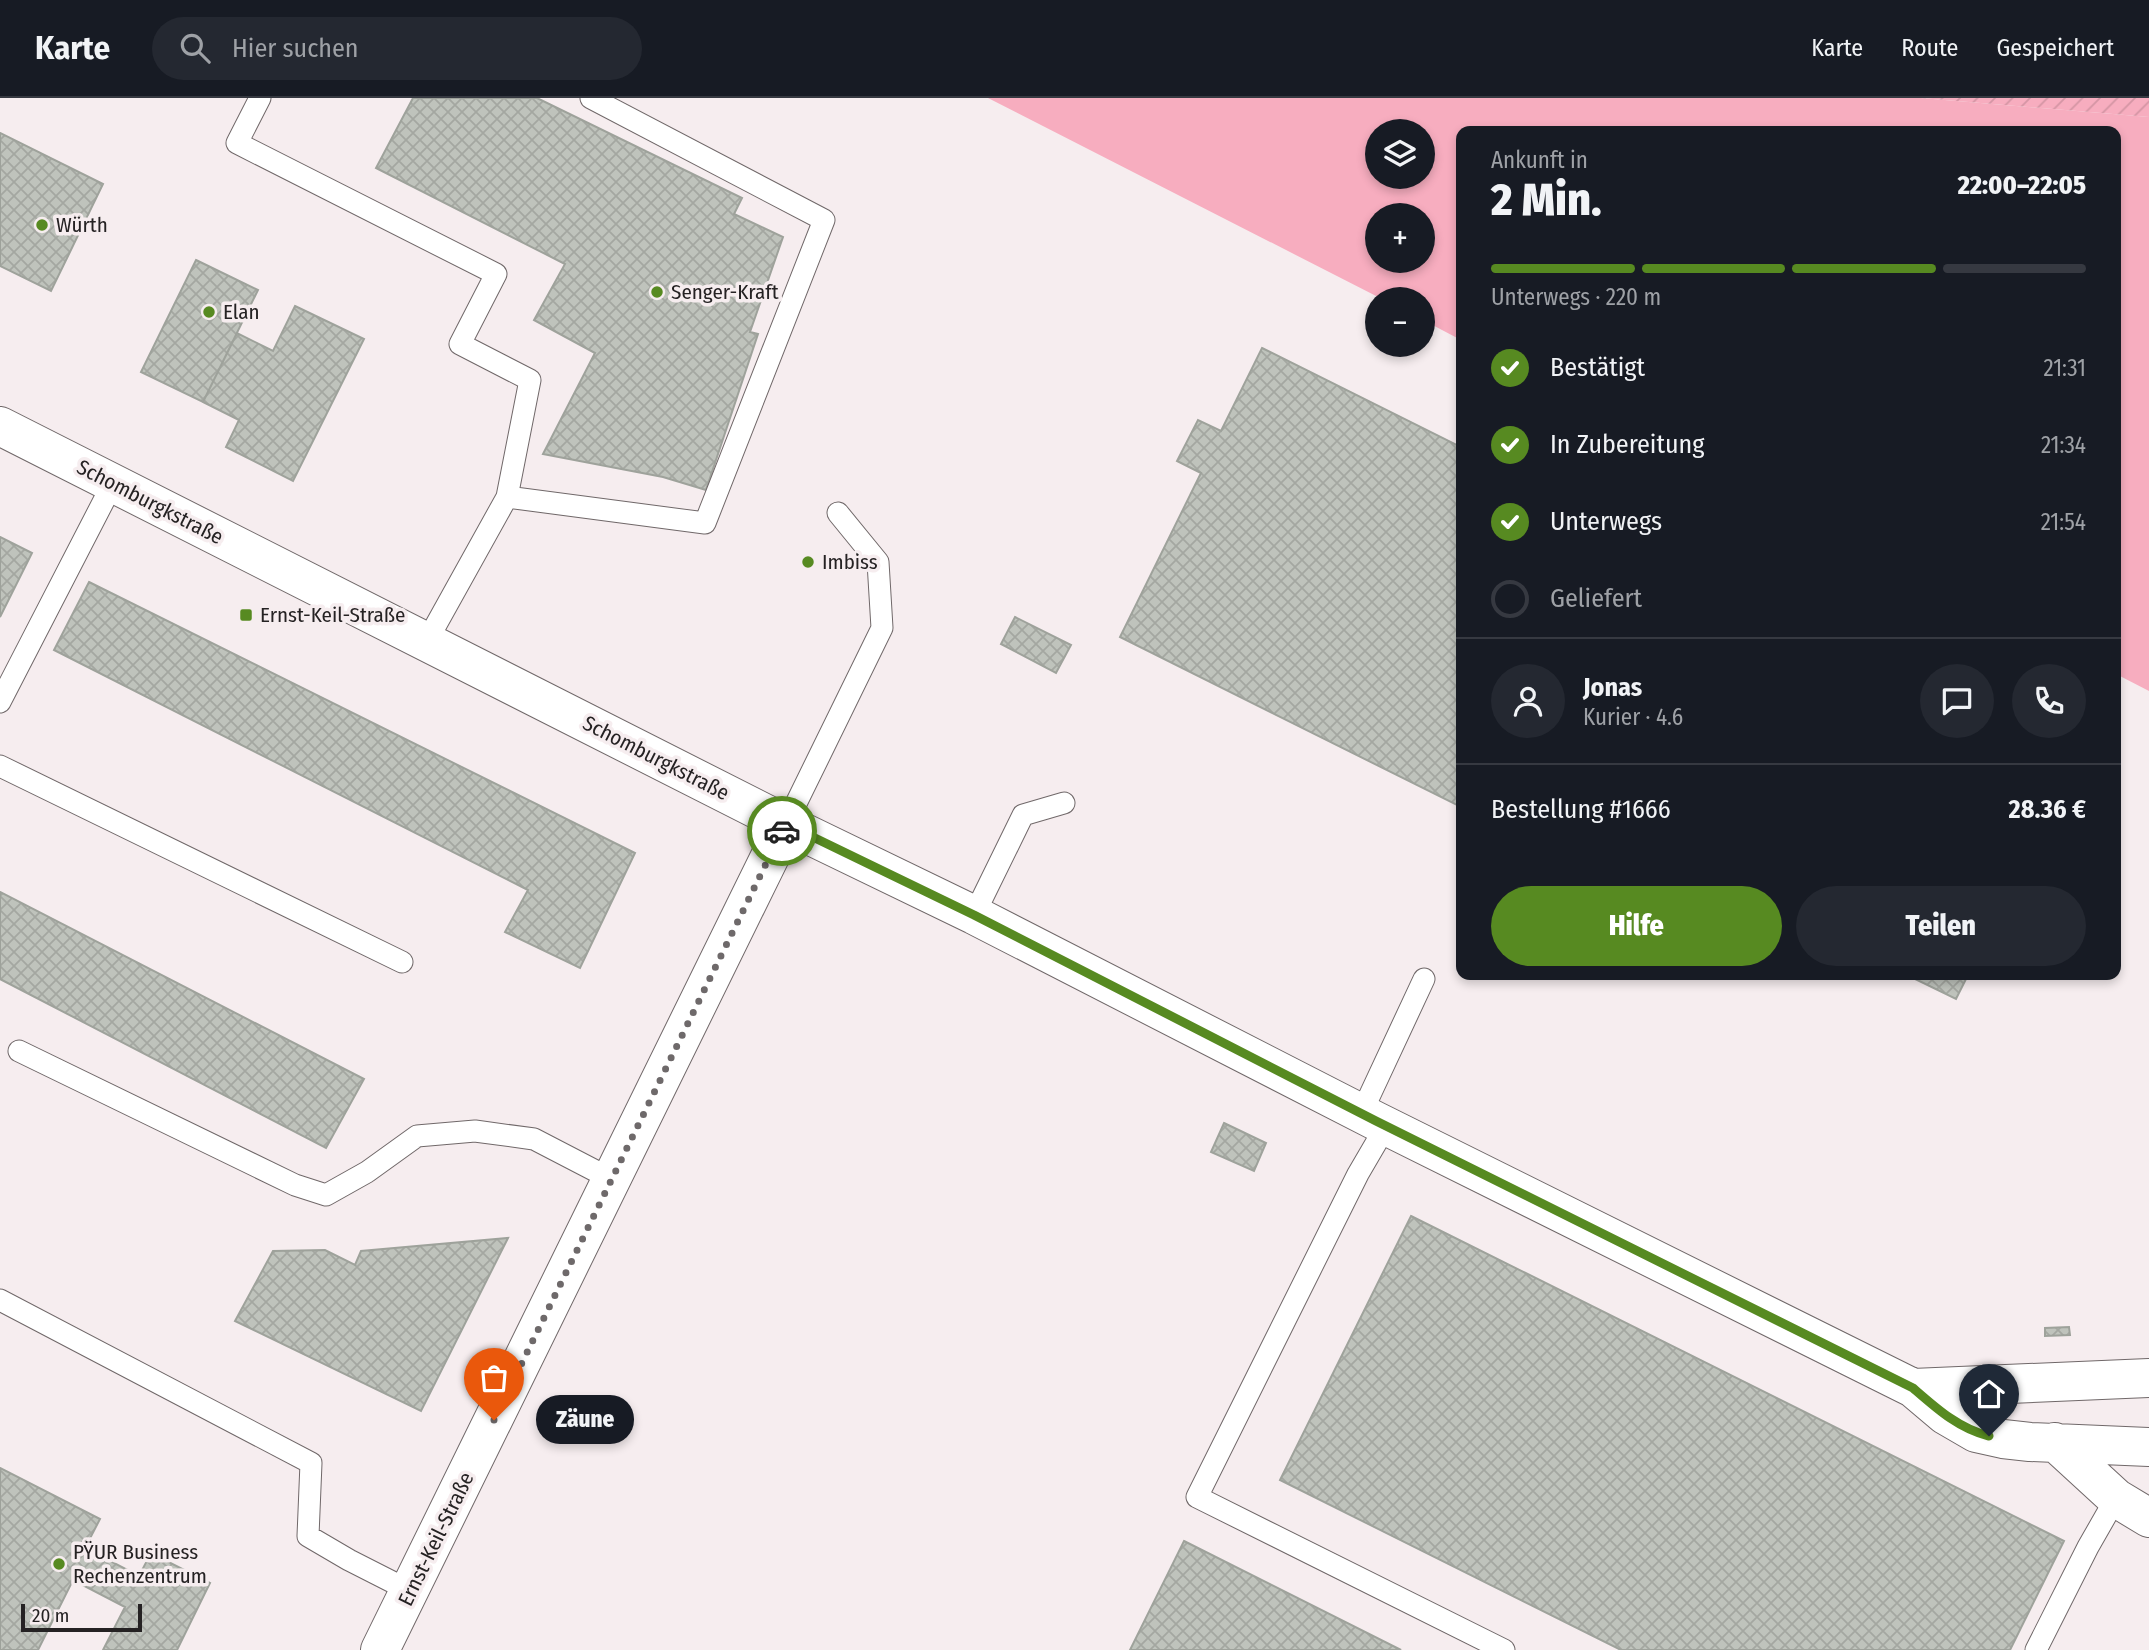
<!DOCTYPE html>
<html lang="de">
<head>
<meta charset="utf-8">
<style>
  :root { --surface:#171b24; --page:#242831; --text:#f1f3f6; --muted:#9ea1a6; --line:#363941; --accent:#578a21 }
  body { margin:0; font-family:"Fira Sans Condensed",sans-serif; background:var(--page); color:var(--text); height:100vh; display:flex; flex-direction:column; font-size:26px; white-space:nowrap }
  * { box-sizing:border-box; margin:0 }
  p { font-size:23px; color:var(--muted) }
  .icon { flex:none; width:38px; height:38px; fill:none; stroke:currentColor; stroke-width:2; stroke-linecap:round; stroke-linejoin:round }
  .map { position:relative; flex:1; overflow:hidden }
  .panel { position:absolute; left:1456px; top:28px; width:665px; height:854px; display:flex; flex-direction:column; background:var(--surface); border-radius:14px; box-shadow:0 4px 10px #0003 }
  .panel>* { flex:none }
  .fabs { position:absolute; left:1365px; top:21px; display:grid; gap:14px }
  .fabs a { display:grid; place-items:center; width:70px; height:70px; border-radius:50%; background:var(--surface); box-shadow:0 4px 10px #0003; font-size:35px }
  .scale { position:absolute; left:21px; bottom:18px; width:121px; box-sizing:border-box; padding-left:7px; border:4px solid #252223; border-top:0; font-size:19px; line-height:24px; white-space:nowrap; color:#252223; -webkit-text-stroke:5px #f6edef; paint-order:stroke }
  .pin { position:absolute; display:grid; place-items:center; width:60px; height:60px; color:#fff; margin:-72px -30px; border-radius:50% 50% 50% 0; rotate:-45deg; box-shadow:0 0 7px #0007 }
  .pin .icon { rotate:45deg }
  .courier { position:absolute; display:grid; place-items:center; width:70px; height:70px; margin:-35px; border:5px solid #578a21; border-radius:50%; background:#fff; color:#222; box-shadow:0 2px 9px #0007 }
  .bubble { position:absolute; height:49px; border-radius:24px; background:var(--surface); box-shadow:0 4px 10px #0003; font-size:23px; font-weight:800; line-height:49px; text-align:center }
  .summary em { font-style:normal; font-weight:800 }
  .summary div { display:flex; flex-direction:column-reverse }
  .summary { display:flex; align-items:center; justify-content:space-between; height:119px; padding:0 35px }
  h1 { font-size:46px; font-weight:800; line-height:52px }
  .bar { display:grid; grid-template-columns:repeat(4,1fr); gap:10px 7px; align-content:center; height:84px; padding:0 35px }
  .bar i { height:9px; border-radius:5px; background:var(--line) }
  .bar .current { background:var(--accent) }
  .bar p { grid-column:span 4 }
  .line { display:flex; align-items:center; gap:18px; padding:0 35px; border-top:2px solid var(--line) }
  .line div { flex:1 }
  .round { display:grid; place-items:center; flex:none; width:74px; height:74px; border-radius:37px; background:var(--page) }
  ol { padding:0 35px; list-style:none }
  li { display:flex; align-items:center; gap:21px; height:77px }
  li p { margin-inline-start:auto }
  li .icon { padding:7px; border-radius:50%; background:var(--accent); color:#fff; stroke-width:4 }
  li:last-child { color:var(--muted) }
  li i { width:38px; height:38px; border:4px solid var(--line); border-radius:50% }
  .button { display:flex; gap:14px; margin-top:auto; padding:14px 35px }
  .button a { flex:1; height:80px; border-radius:42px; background:var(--accent); color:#fff; font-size:28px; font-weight:800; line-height:80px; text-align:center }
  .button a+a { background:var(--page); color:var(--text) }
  header { display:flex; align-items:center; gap:42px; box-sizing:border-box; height:98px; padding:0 35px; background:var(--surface); border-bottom:2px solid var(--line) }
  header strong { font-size:33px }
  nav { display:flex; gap:38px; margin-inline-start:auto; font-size:24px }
  .search { width:490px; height:63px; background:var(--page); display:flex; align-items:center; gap:18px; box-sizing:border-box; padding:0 24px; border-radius:38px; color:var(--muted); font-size:26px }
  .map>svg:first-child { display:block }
</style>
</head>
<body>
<header>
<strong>Karte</strong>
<div class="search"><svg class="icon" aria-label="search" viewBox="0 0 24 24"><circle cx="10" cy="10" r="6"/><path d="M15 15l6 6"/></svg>Hier suchen</div>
<nav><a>Karte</a><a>Route</a><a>Gespeichert</a></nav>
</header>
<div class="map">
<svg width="2149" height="1552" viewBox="0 0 2149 1552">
  <defs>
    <pattern id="garden-furrows" width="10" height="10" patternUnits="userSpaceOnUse" patternTransform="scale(1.75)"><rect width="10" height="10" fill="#f7adbf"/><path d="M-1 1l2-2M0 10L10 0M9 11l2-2" fill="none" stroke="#d495a4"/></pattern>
    <pattern id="building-cross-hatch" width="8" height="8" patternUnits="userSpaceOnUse" patternTransform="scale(1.75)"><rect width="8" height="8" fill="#bfc3bc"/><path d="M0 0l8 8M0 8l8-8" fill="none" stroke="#a4a7a1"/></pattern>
  </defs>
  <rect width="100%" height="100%" fill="#f6edef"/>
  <!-- grass -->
  <path fill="#f7adbf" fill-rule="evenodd" d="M988,0h933l228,19v574l-33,-17v-543h-655v209l-38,-20v-21h-41zM1377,33h46v46h-46zM1377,117h46v46h-46z"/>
  <!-- garden -->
  <path fill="url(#garden-furrows)" d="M1921,0h228v19z"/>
  <!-- building -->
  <path fill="url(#building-cross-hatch)" stroke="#9ea29b" stroke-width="2" d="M413,0h124l205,100 -8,16 49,23 -33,95 8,2 -52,156 -43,-13 -120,-23 52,-101 -61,-33 31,-56 -189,-96z
    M0,35l103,51 -52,107 -51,-25z
    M196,162l62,30 -55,112 -62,-30z
    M295,208l69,33 -71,142 -67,-34 13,-27 -36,-18 34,-69 36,18z
    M1262,250l199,99v360l-341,-170 81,-164 -24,-12 21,-41 23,11z
    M0,439l32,16 -32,64z
    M89,484l546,271 -55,115 -75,-36 23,-42 -474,-240z
    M1015,519l56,28 -15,28 -55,-29z
    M0,794l364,187 -38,69 -326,-169z
    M1907,877h61l-12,24z
    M1224,1025l42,20 -12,28 -43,-19z
    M1411,1118l653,325 -54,109h-389l-341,-170z
    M508,1140l-87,173 -186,-90 38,-70 52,-1 30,15 6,-14z
    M2069,1229l1,8 -25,1v-8z
    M0,1370l100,51 -15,29 54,28 12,-23 59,30 -33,67h-74l22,-43 -52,-27 -35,70h-38z
    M1184,1443l217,109h-271z"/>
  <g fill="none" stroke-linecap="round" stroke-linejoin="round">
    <!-- lane casing -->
    <g stroke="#706869" stroke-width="23">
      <path id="lane" d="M260,0l-23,45 259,131 -36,70 70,36 -23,117 -80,144
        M507,399l198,26 119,-303 -233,-122
        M0,604l113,-219
        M0,668l402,196
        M786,726l96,-196 -4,-66 -40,-49
        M974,817l49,-100 41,-12
        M19,953l276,134 31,10 41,-23 50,-36 58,-5 59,8 79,41
        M1361,1016l63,-135
        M1386,1028l-28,48 -161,323 307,153
        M0,1202l311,163 -3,73 41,24 61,31
        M2036,1552l52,-103 28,-49"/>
    </g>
    <!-- street casing -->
    <g stroke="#706869" stroke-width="40">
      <path id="street" d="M380,1552l406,-826"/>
    </g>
    <!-- primary casing -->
    <g stroke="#706869" stroke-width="40">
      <path id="primary" d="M0,328l786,398 188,91 402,206 537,267 32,27 31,18 27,6 27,3 119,5
        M1913,1290l236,-10
        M2055,1344l61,56 33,20"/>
    </g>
    <!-- lane -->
    <use href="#lane" stroke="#fff" stroke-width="21"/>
    <!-- street -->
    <use href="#street" stroke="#fff" stroke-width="38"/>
    <!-- primary -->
    <use href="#primary" stroke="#fff" stroke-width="38"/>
  </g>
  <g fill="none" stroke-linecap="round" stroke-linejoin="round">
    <!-- done -->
    <path stroke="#6e696a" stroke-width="7" stroke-dasharray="0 12.6" d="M494,1322l288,-589"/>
    <!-- route -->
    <path stroke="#578a21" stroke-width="9" d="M782,733l4,-7 188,91 402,206 537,267c23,20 46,41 76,48"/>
  </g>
  <!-- markers -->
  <g fill="#578a21" stroke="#f6edef" stroke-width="2.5">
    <circle cx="42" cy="127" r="7"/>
    <circle cx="657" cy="194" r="7"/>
    <circle cx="209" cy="214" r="7"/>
    <circle cx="808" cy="464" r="7"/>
    <rect x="239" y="510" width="14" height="14" rx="3.5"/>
    <circle cx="59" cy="1466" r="7"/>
  </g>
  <g text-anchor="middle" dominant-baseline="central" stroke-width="7" stroke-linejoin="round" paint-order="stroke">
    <!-- poi labels -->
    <g font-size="21" fill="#252223" stroke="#f6edef" text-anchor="start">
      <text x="56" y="127">Würth</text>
      <text x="671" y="194">Senger-Kraft</text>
      <text x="223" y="214">Elan</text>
      <text x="822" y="464">Imbiss</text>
      <text x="260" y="517">Ernst-Keil-Straße</text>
      <text x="73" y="1454">PŸUR Business<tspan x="73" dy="24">Rechenzentrum</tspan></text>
    </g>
    <!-- street labels -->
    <g font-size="21" fill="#252223" stroke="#f6edef">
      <text transform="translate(150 404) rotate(27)">Schomburgkstraße</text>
      <text transform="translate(656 660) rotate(27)">Schomburgkstraße</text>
      <text transform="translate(436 1441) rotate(-64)">Ernst-Keil-Straße</text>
    </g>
  </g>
</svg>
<div class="fabs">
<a><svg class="icon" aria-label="layers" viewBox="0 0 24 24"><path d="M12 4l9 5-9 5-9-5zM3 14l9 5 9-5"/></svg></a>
<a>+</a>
<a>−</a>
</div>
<div class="scale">20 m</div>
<div class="pin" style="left:494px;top:1322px;background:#ea580c"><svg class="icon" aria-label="bag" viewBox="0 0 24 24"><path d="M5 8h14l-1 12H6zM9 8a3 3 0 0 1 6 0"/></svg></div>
<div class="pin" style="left:1989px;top:1338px;background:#1f2937"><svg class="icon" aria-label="home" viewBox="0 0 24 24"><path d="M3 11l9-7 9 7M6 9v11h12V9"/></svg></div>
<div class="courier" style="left:782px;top:733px"><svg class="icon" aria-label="car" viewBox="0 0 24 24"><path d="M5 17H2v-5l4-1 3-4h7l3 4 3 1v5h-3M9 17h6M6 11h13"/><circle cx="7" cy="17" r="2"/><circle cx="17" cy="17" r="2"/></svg></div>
<div class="bubble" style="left:536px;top:1297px;width:98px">Zäune</div>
<section class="panel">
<div class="summary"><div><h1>2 Min.</h1><p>Ankunft in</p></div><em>22:00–22:05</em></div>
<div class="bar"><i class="current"></i><i class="current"></i><i class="current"></i><i></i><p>Unterwegs · 220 m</p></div>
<ol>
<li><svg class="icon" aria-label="check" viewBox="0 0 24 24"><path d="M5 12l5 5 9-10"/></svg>Bestätigt<p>21:31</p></li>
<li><svg class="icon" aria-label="check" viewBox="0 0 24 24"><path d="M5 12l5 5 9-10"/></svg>In Zubereitung<p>21:34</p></li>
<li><svg class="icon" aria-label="check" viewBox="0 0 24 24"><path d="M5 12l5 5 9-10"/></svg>Unterwegs<p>21:54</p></li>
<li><i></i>Geliefert</li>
</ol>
<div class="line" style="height:126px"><a class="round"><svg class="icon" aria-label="person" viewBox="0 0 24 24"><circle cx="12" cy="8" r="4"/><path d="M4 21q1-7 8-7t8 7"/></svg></a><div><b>Jonas</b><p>Kurier · 4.6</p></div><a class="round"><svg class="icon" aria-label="chat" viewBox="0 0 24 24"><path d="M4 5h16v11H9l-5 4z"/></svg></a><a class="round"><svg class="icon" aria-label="phone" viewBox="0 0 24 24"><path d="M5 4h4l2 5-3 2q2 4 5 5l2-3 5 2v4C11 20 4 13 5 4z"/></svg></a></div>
<div class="line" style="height:91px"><div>Bestellung #1666</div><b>28.36 €</b></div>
<div class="button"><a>Hilfe</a><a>Teilen</a></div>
</section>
</div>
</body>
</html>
